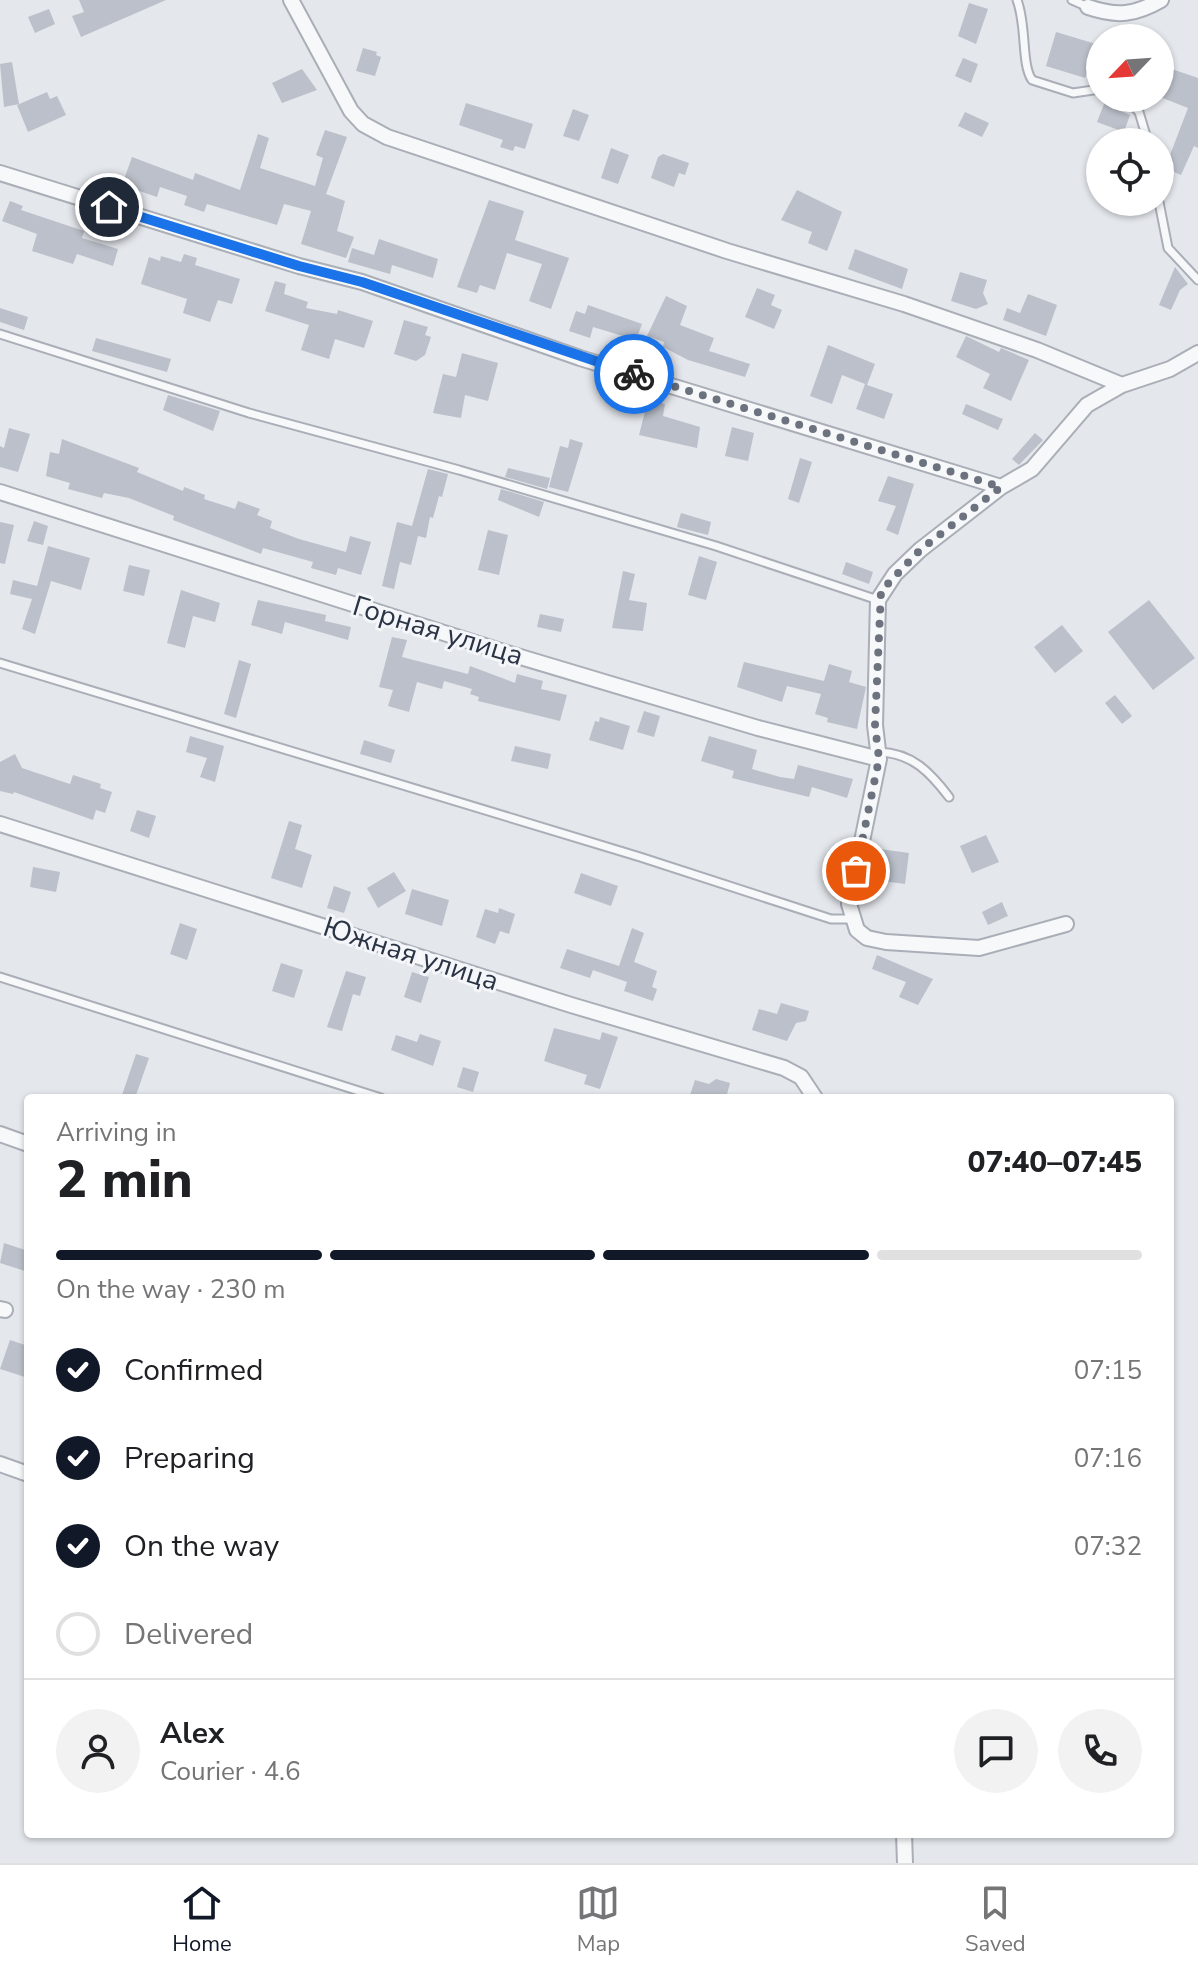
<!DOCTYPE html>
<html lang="en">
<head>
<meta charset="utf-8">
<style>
  :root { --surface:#fff; --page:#f2f2f2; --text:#202124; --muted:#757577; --line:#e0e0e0; --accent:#111827 }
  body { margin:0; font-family:"Nunito Sans",sans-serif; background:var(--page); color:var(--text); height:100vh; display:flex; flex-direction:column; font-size:30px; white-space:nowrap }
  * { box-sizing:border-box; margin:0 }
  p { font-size:26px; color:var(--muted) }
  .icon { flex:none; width:44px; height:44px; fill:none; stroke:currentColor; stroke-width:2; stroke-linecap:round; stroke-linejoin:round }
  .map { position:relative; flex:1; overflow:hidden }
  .side { position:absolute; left:24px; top:1094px; width:1150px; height:744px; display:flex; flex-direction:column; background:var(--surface); border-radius:8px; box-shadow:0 2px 6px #0004 }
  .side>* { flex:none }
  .needle { width:52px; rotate:245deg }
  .tools { position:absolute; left:1086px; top:24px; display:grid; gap:16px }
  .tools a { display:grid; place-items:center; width:88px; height:88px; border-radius:50%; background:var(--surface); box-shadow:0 2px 6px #0004; font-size:40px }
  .pin { position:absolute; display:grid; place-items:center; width:68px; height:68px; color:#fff; margin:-34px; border:4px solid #fff; border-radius:50%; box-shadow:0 2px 8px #0007 }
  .courier { position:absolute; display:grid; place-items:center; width:80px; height:80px; margin:-40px; border:6px solid #1a73e8; border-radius:50%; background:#fff; color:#222; box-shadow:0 2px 10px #0007 }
  .overview em { font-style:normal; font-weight:800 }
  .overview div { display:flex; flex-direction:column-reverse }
  .overview { display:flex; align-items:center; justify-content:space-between; height:136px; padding:0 32px }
  h1 { font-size:52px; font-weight:800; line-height:60px }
  .bar { display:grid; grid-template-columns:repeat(4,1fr); gap:12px 8px; align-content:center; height:96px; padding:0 32px }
  .bar i { height:10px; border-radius:6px; background:var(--line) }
  .bar .current { background:var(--accent) }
  .bar p { grid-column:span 4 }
  .line { display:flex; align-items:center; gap:20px; padding:0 32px; border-top:2px solid var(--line) }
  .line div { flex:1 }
  .round { display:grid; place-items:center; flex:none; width:84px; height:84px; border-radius:42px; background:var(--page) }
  ol { padding:0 32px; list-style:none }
  li { display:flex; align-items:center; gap:24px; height:88px }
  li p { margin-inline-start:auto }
  li .icon { padding:8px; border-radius:50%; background:var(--accent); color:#fff; stroke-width:4 }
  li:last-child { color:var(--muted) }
  li i { width:44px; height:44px; border:4px solid var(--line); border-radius:50% }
  .tabs { display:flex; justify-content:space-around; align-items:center; height:112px; border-top:2px solid var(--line); background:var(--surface); font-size:22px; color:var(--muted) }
  .tabs a { display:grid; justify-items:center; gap:4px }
  .tabs .current { color:var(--accent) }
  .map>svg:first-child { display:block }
</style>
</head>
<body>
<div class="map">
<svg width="1198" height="1863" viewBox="0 0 1198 1863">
  <rect width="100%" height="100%" fill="#e4e7ec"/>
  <!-- building -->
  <path fill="#bbc0ca" d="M79,0h87l-85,37 -9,-21 12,-4z
    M969,3l19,6 -12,35 -18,-8z
    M49,9l6,15 -20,9 -7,-16z
    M1056,32l40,12 -11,34 -39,-12z
    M363,48l14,4 -1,3 5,2 -6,19 -19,-5z
    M963,58l15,6 -7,19 -16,-7z
    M12,62l7,42 -15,3 -4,-43z
    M1160,65l38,13v70l-4,-2 -13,29 -16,-7 23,-60 -28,-11z
    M302,69l15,21 -35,13 -10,-20z
    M47,92l3,7 7,-3 9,19 -38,17 -11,-27z
    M1106,99l12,5 -2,5 14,6 -6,17 -27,-10z
    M466,103l67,21 -8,25 -10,-3 -2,5 -13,-4 3,-7 -44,-15z
    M573,109l16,6 -10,26 -16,-5z
    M965,112l24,11 -7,14 -24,-11z
    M325,130l22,7 -21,57 19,7 -8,30 17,6 -8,21 -45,-14 10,-33 -27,-7 -7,21 -70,-21 -3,8 -20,-7 3,-9 -27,-9 -3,10 -35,-12 10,-28 61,23 2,-7 45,17 18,-56 11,4 -9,30 55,18 8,-28 -7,-3z
    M611,148l18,7 -11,29 -17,-6z
    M663,154l26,9 -4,12 -6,-2 -5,14 -23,-9 7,-21z
    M797,190l45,22 -15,39 -19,-8 4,-11 -31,-12z
    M489,200l35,11 -9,29 54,18 -18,51 -22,-8 13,-37 -35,-11 -12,37 -15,-5 -3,8 -20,-6z
    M10,201l13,5 -2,4 63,21 -2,7 36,11 -5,17 -36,-12 -4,10 -41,-13 5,-17 -35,-13z
    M379,239l59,20 -5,19 -41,-13 -2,9 -42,-12 4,-14 22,7z
    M855,249l53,20 -6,20 -54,-20z
    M184,254l13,4 -2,7 45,14 -8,25 -14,-4 -8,22 -27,-9 4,-14 -46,-15 8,-27 11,4 1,-5 20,6z
    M1175,267l13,17 -8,6 -9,20 -12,-5z
    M960,272l27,8 -4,13 5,11 -12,5 -25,-8z
    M275,281l11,3 -2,10 24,8 -2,6 31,6 1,-4 35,11 -9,27 -29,-9 -6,20 -28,-9 8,-25 -44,-14z
    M757,288l18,7 -4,10 11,5 -8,19 -29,-12z
    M1028,294l29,11 -11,31 -43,-16 4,-12 13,5z
    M666,296l21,10 -7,19 34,13 -5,13 41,13 -5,13 -57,-17 -25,-13 1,-5 -17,-6z
    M588,305l54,19 -6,16 -43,-13 -3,11 -21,-7 7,-20 9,3z
    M0,308l28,9 -4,13 -24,-8z
    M404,320l24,7 -3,8 6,2 -6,18 -9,6 -22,-7z
    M966,336l33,16 2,-4 28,12 -18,41 -28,-13 7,-14 -34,-17z
    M96,338l75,21 -4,13 -75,-21z
    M828,345l47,19 -8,21 26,9 -9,25 -28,-10 9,-25 -23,-9 -10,29 -22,-8z
    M462,353l36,10 -10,38 -23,-6 -4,23 -28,-5 10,-39 13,3z
    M168,395l52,16 -7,20 -50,-21z
    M648,400l17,4 -2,12 37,11 -3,21 -58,-13z
    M966,404l37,15 -5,11 -36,-16z
    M732,427l22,6 -6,28 -23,-5z
    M9,428l21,6 -12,38 -18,-5v-21l4,2z
    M1035,433l8,7 -24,25 -7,-6z
    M62,439l77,29 -2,4 46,19 1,-4 21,8 -1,4 31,10 3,-8 22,8 -3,6 15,6 -2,7 29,11 47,13 4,-16 21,6 -10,33 -23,-7 -2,7 -25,-7 2,-6 -50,-14 -2,6 -88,-34 1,-4 -45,-18 -25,-5 -2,5 -34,-9 2,-6 -24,-7 4,-24 9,2z
    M570,439l13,4 -15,49 -19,-5 11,-41 8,2z
    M800,458l12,4 -13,41 -11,-4z
    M508,468l42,10 -3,11 -42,-12z
    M428,469l20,5 -6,23 -3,-1 -6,22 -3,-1 -4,21 -8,-2 -7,29 -11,-3 -6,27 -12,-3 15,-64 15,4z
    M888,476l26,8 -16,51 -12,-5 10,-24 -18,-5z
    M501,489l43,13 -5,15 -41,-17z
    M681,513l30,9 -3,13 -31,-8z
    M34,521l14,5 -5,19 -16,-4z
    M0,522l14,3 -9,39 -5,-1z
    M488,530l20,5 -9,40 -21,-5z
    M48,546l42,12 -9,32 -30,-9 -16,53 -13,-5 10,-30 -22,-5 3,-14 24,6z
    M699,556l18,6 -11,38 -18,-5z
    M846,562l27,10 -4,12 -27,-10z
    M129,565l21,5 -6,26 -21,-5z
    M623,571l12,3 -6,26 18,3 -4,28 -31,-3z
    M181,590l39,13 -5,19 -22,-6 -8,32 -18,-5z
    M258,600l68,15 -1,6 26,6 -3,13 -63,-18 -3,12 -31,-9z
    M1149,600l46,58 -42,32 -45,-58z
    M540,614l24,5 -3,13 -24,-5z
    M1062,625l21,26 -28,22 -21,-26z
    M392,637l15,3 -5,17 66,17 2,-8 45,17 2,-9 26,7 -2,8 26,6 -7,26 -82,-20 1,-4 -9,-3 2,-5 -28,-8 -2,8 -25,-7 -8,30 -21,-6 5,-16 -14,-3z
    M239,660l12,4 -15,54 -12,-4z
    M744,662l80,19 5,-17 23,7 -3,11 17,5 -9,42 -30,-7 1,-4 -13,-4 6,-20 -34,-8 -5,16 -45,-15z
    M1115,695l17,21 -10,8 -17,-21z
    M644,711l16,5 -6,21 -17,-5z
    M600,717l30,9 -7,24 -34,-10 6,-19 4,1z
    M190,736l34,10 -9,36 -15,-5 7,-19 -21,-6z
    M709,736l48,14 -5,19 28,8 14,2 4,-14 55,14 -6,19 -35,-11 -3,10 -77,-19 2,-7 -33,-10z
    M364,740l31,10 -4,13 -31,-9z
    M515,746l36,8 -3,15 -37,-8z
    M15,754l7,14 48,16 3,-9 28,9 -1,4 12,4 -7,21 -9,-3 -3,10 -79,-28 -1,2 -13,-3v-29z
    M137,810l19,6 -7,22 -19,-7z
    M289,821l13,4 -7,24 17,6 -10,33 -31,-10z
    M986,835l13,27 -27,11 -12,-27z
    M880,849l29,4 -4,31 -23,-3 2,-13 -6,-1z
    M33,867l27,5 -4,20 -26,-5z
    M394,872l12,19 -28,17 -11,-20z
    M581,873l37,13 -7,20 -37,-13z
    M334,886l17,6 -7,21 -17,-5z
    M412,889l37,11 -7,26 -37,-12z
    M1002,902l6,14 -20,9 -6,-13z
    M499,908l16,6 -6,20 -9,-3 -5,13 -19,-7 9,-28 13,4z
    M180,923l17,6 -10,31 -17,-6z
    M632,928l12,5 -10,29 23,9 -5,16 5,2 -4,12 -29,-10 3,-9 -34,-12 -3,8 -30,-10 7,-19 52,17z
    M877,955l56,24 -15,26 -19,-8 7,-15 -34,-13z
    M281,963l22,7 -9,28 -22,-7z
    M346,971l20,6 -6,19 -7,-2 -11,37 -15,-4z
    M412,972l17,5 -8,26 -17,-6z
    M781,1003l28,8 -3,10 -10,2 -9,18 -35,-11 7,-21 18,5z
    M554,1028l46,12 2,-8 16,5 -18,52 -16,-5 3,-9 -43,-14z
    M420,1034l21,7 -8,25 -42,-16 5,-15 21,7z
    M136,1054l13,4 -14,40h-14z
    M463,1067l16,5 -6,20 -16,-5z
    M716,1079l14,4 -4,15h-37l6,-18 14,4z
    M4,1243l24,8v21l-28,-9z
    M10,1340l18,6v32l-28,-9z"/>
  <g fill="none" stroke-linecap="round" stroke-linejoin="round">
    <!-- lane casing -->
    <g stroke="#a9aeb7" stroke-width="11">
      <path id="lane" d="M1017,0c10,26 4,64 15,80l41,13 27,-4
        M1072,0l16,7
        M1126,98l13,14 9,30
        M1159,202l9,46 30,32
        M0,334l249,79 210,57 257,76 162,54
        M0,663l640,194 191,62h21
        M879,752c33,1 51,20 70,45
        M0,977l381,121"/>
    </g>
    <!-- street casing -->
    <g stroke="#a9aeb7" stroke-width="18">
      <path id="street" d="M291,0l60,111 12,13 24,13 340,114 177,53 133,46 85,35
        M1088,7c29,10 47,8 73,-7
        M0,173l299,93 63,16 218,76 421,129
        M0,492l507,161 251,75 121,31
        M0,824l571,181 213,63 17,9 14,21
        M1066,924l-87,24 -93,-6 -19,-4 -10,-8 -8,-26 30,-145 -4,-34 3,-125 17,-26 25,-24 81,-63 31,-18 55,-64 35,-20 48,-16 28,-16
        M0,1134l28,10
        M0,1309l5,1
        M0,1464l28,10
        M904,1834l1,29"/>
    </g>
    <!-- lane -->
    <use href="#lane" stroke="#f7f8fa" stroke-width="7"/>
    <!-- street -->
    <use href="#street" stroke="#f7f8fa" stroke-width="14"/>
  </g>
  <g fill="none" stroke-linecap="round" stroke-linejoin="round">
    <!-- done -->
    <path stroke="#6c737f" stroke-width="8" stroke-dasharray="0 14.4" d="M634,374l367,113 -81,63 -39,41 -6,134 4,34 -23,112"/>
    <!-- route -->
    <path stroke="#1a73e8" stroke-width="10" d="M109,207l190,59 63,16 272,92"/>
  </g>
  <g text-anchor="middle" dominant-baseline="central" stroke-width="6" stroke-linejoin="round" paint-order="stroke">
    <!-- street labels -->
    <g font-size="28" fill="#2b3445" stroke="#f4f6f9">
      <text transform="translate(438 631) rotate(17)">Горная улица</text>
      <text transform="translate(411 954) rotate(18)">Южная улица</text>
    </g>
  </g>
</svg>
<div class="tools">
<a><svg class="needle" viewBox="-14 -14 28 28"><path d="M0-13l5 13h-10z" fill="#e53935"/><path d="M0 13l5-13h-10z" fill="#757577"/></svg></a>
<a><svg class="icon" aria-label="locate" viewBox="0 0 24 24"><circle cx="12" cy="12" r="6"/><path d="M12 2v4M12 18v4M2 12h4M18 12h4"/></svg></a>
</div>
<div class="pin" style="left:856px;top:871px;background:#ea580c"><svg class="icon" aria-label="bag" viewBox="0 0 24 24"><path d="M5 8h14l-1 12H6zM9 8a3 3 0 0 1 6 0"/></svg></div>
<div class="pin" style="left:109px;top:207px;background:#1f2937"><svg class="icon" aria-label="home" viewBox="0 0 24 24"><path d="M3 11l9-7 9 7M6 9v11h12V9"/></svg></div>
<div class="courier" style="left:634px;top:374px"><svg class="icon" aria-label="bike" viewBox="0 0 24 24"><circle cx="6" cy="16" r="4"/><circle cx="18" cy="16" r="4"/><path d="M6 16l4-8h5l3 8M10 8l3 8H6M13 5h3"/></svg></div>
<section class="side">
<div class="overview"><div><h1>2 min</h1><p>Arriving in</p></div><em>07:40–07:45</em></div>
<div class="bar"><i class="current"></i><i class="current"></i><i class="current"></i><i></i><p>On the way · 230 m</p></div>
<ol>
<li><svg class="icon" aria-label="check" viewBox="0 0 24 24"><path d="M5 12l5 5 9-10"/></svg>Confirmed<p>07:15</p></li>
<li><svg class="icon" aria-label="check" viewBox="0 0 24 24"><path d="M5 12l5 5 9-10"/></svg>Preparing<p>07:16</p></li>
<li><svg class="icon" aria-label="check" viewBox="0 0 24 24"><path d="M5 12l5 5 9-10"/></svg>On the way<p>07:32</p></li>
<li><i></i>Delivered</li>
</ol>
<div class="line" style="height:144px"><a class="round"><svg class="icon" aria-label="person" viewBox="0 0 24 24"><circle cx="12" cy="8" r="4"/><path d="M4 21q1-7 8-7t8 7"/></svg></a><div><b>Alex</b><p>Courier · 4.6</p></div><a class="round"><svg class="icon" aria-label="chat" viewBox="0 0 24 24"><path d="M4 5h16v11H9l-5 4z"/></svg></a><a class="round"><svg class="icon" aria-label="phone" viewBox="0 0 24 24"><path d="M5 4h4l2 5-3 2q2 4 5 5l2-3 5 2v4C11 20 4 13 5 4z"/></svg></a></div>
</section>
</div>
<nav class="tabs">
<a class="current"><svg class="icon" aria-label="home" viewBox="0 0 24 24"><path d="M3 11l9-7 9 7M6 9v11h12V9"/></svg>Home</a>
<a><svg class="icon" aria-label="map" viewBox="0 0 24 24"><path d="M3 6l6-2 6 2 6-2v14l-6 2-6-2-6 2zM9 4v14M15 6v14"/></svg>Map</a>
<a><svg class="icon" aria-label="saved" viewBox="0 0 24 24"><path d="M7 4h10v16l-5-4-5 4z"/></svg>Saved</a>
</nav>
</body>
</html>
